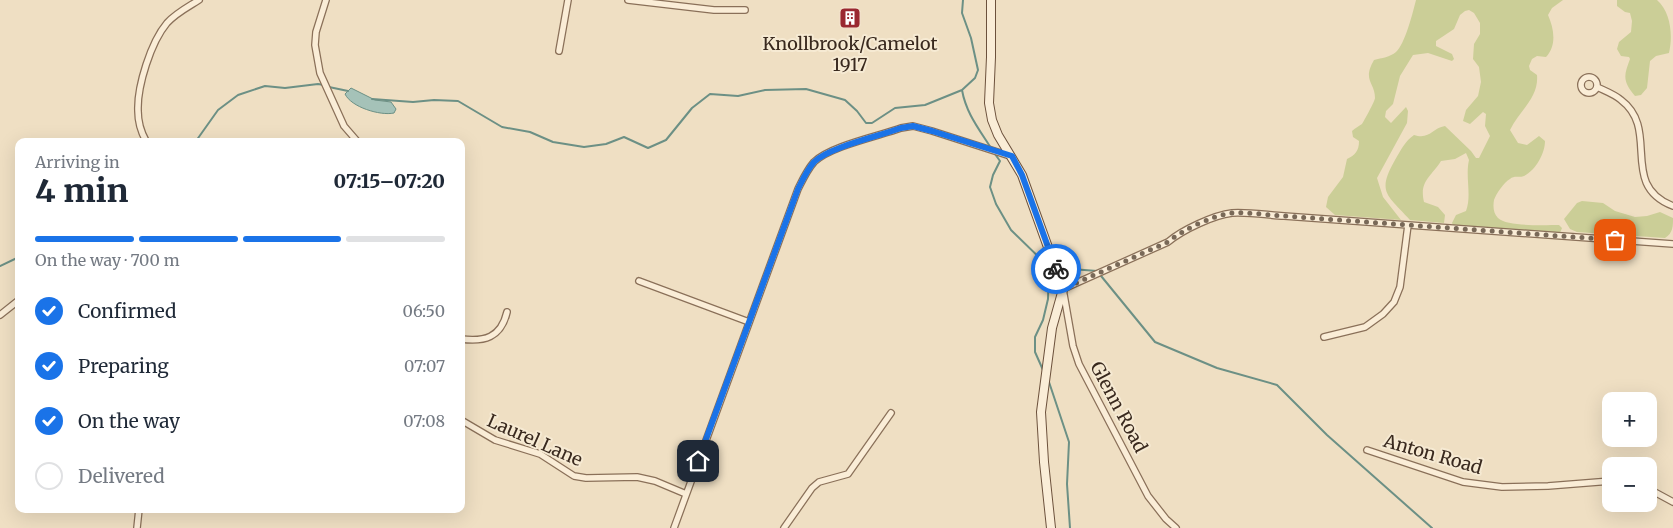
<!DOCTYPE html>
<html lang="en">
<head>
<meta charset="utf-8">
<style>
  :root { --surface:#fff; --page:#f6f6f7; --text:#1f2937; --muted:#747a83; --line:#e0e1e3; --accent:#1a73e8 }
  body { margin:0; font-family:Merriweather,serif; background:var(--page); color:var(--text); height:100vh; display:flex; flex-direction:column; font-size:19px; white-space:nowrap }
  * { box-sizing:border-box; margin:0 }
  p { font-size:16px; color:var(--muted) }
  .icon { flex:none; width:28px; height:28px; fill:none; stroke:currentColor; stroke-width:2; stroke-linecap:round; stroke-linejoin:round }
  .map { position:relative; flex:1; overflow:hidden }
  .details { position:absolute; left:15px; top:138px; width:450px; height:375px; display:flex; flex-direction:column; background:var(--surface); border-radius:10px; box-shadow:0 5px 20px #0002 }
  .details>* { flex:none }
  .controls { position:absolute; left:1602px; top:392px; display:grid; gap:10px }
  .controls a { display:grid; place-items:center; width:55px; height:55px; border-radius:10px; background:var(--surface); box-shadow:0 5px 20px #0002; font-size:25px }
  .pin { position:absolute; display:grid; place-items:center; width:42px; height:42px; color:#fff; margin:-21px; border-radius:10px; box-shadow:0 2px 8px #0006 }
  .courier { position:absolute; display:grid; place-items:center; width:50px; height:50px; margin:-25px; border:4px solid #1a73e8; border-radius:50%; background:#fff; color:#222; box-shadow:0 1px 6px #0007 }
  .headline em { font-style:normal; font-weight:800 }
  .headline div { display:flex; flex-direction:column-reverse }
  .headline { display:flex; align-items:center; justify-content:space-between; height:85px; padding:0 20px }
  h1 { font-size:32px; font-weight:800; line-height:38px }
  .bar { display:grid; grid-template-columns:repeat(4,1fr); gap:8px 5px; align-content:center; height:60px; padding:0 20px }
  .bar i { height:6px; border-radius:4px; background:var(--line) }
  .bar .selected { background:var(--accent) }
  .bar p { grid-column:span 4 }
  ol { padding:0 20px; list-style:none }
  li { display:flex; align-items:center; gap:15px; height:55px }
  li p { margin-inline-start:auto }
  li .icon { padding:5px; border-radius:50%; background:var(--accent); color:#fff; stroke-width:4 }
  li:last-child { color:var(--muted) }
  li i { width:28px; height:28px; border:2px solid var(--line); border-radius:50% }
  .map>svg:first-child { display:block }
</style>
</head>
<body>
<div class="map">
<svg width="1673" height="528" viewBox="0 0 1673 528">
  <rect width="100%" height="100%" fill="#efdfc3"/>
  <!-- green -->
  <path fill="#cbce97" d="M1416,0h147l-11,8 -4,7c6,14 9,30 -2,42l-9,-1 -5,3 -3,7 1,4 7,5c2,23 -18,36 -27,55l8,13 9,2 12,-9 6,5c0,12 -9,29 -21,35 -5,2 -10,-1 -14,3 -6,3 -14,15 -16,21 -1,6 -1,13 4,18 9,9 48,7 61,7l3,3 -2,5 -107,-8 -1,-2 4,-8 10,-4c6,-16 -1,-34 3,-51l-3,-7 -11,6 -14,2c-10,16 -22,20 -17,41l14,5 7,8 -1,8 -34,-3c-22,-25 -34,-27 -15,-60 6,-10 10,-19 19,-25 16,5 18,-7 31,-9l26,25 5,7h3l11,-22 -5,-10 1,-12 -3,-2 -13,12 -7,-3 3,-11 12,-14 3,-14 -2,-15 -6,-8 1,-15 6,-10v-11l-6,-10 -5,-3 -4,1 -5,4 -6,14 -18,12v5l16,8 2,5 -2,2 -24,-8 -15,2 -13,21 -7,28 -7,7 -1,6 6,6 15,-16 2,4 -1,12 -30,55 6,19 18,23 -66,-5 -9,-8 2,-10 15,-20 4,-18c8,-4 12,-8 12,-18l-6,-4 -1,-6c3,-3 7,-5 10,-7 2,-3 13,-23 13,-26 0,-16 -13,-17 -1,-38 8,-2 16,-3 22,-8 9,-8 17,-40 20,-52z
    M1617,0h40c14,12 16,36 12,53l-13,3 -6,5 -3,27 -6,7 -6,1c-13,-15 -11,-21 -5,-37l-1,-2 -8,-1 -4,-7 2,-7 12,-10 1,-11 -2,-8 -5,-1 -8,-6z
    M1582,201l21,2 12,8 20,6 12,-1 13,-4 13,6c0,8 0,15 -8,20l-88,-6 -7,-3 -6,-10 13,-16z"/>
  <!-- water -->
  <path fill="#a5c2b8" stroke="#6c9085" d="M351,88l24,12 16,2 5,7 -2,4c-14,3 -43,-6 -49,-19z"/>
  <g fill="none" stroke-linecap="round" stroke-linejoin="round">
    <!-- stream -->
    <path stroke="#6c9085" stroke-width="2" d="M329,87l19,4
      M962,90c4,23 17,39 29,58
      M372,99l41,3 21,-2 24,1 44,26 28,5 23,10 31,5 22,-3 18,-7 24,11 18,-8 26,-32 18,-14 28,2 27,-6 41,-1 39,11 12,11 9,12h6l23,-15 30,-3 37,-15 13,-12 3,-8 -7,-32 -9,-25 1,-13
      M196,141l22,-31 20,-15 27,-9 20,2 33,-4 6,1
      M995,154l5,7 -7,14 -3,12 6,17 15,26 38,37 -1,32 -5,21 -8,17v15l8,18
      M0,266l19,-9
      M1059,268l38,3 58,71 62,26 60,17 50,50 105,93
      M1048,379l21,63 -2,42 3,44"/>
    <!-- street casing -->
    <g stroke="#8a7059" stroke-width="8">
      <path id="street" d="M326,0l-10,32 -1,13 5,28 24,53 13,15
        M628,0l86,10h31
        M559,51l9,-51
        M1581 85a8 8 0 1 1 16 0a8 8 0 1 1-16 0Z
        M1597,87c8,4 17,7 24,13 40,30 -3,85 52,106
        M146,141c-5,-9 -8,-19 -8,-30 -1,-25 13,-69 29,-88 9,-10 21,-16 32,-23
        M639,281l110,41
        M0,315l19,-15
        M1324,337l41,-10 18,-13 11,-12 6,-15 8,-62
        M461,339c23,3 40,-1 46,-27
        M461,420l34,20 45,14 34,22 12,2 51,-1 18,4 31,13
        M1367,450l96,32 39,5 46,-1 63,-5
        M1649,489l24,13
        M137,528l2,-19
        M674,528l124,-339c5,-10 9,-19 16,-27 16,-16 65,-26 87,-34l12,-2 19,5 78,25
        M784,528l28,-40 7,-6 29,-8 43,-61
        M1176,528l-10,-9 -18,-23 -69,-132 -6,-18 -10,-57 105,-47c14,-12 46,-27 64,-29 17,-1 35,2 52,3l389,28"/>
    </g>
    <!-- secondary casing -->
    <g stroke="#6c513c" stroke-width="10">
      <path id="secondary" d="M991,0v57l-2,46 3,17 6,15 24,40 41,114 -11,39 -11,84 3,50 7,66"/>
    </g>
    <!-- street -->
    <use href="#street" stroke="#faedd7" stroke-width="5.5"/>
    <!-- secondary -->
    <use href="#secondary" stroke="#faedd7" stroke-width="8"/>
  </g>
  <g fill="none" stroke-linecap="round" stroke-linejoin="round">
    <!-- done -->
    <path stroke="#796958" stroke-width="5" stroke-dasharray="0 9" d="M1056,269l7,20 105,-47c14,-12 46,-27 64,-29 17,-1 35,2 52,3l331,24"/>
    <!-- route -->
    <path stroke="#1a73e8" stroke-width="6" d="M698,461l100,-272c5,-10 9,-19 16,-27 15,-15 66,-26 87,-34l12,-2 19,5 80,25 10,19 34,94"/>
  </g>
  <!-- icons -->
  <defs>
    <g id="building-square" transform="scale(1.125)"><rect x="-9" y="-9" width="18" height="18" rx="4" fill="#9a2830" stroke="#f6ead3"/><path d="M-4-6H4V6H1V3H-1V6H-4ZM-2.5-4.3h1.7v1.8h-1.7ZM.8-4.3h1.7v1.8H.8ZM-2.5-1h1.7V.8h-1.7ZM.8-1h1.7V.8H.8Z" fill="#fff"/></g>
  </defs>
  <g fill-rule="evenodd">
    <use href="#building-square" x="850" y="18"/>
  </g>
  <g text-anchor="middle" dominant-baseline="central" stroke-width="4" stroke-linejoin="round" paint-order="stroke">
    <!-- poi labels -->
    <g font-size="18" fill="#39291e" stroke="#f6ead3">
      <text x="850" y="43">Knollbrook/Camelot<tspan x="850" dy="21">1917</tspan></text>
    </g>
    <!-- street labels -->
    <g font-size="18" fill="#39291e" stroke="#f6ead3">
      <text transform="translate(1119 407) rotate(62)">Glenn Road</text>
      <text transform="translate(535 440) rotate(24)">Laurel Lane</text>
      <text transform="translate(1433 454) rotate(16)">Anton Road</text>
    </g>
  </g>
</svg>
<div class="controls">
<a>+</a>
<a>−</a>
</div>
<div class="pin" style="left:1615px;top:240px;background:#ea580c"><svg class="icon" aria-label="bag" viewBox="0 0 24 24"><path d="M5 8h14l-1 12H6zM9 8a3 3 0 0 1 6 0"/></svg></div>
<div class="pin" style="left:698px;top:461px;background:#1f2937"><svg class="icon" aria-label="home" viewBox="0 0 24 24"><path d="M3 11l9-7 9 7M6 9v11h12V9"/></svg></div>
<div class="courier" style="left:1056px;top:269px"><svg class="icon" aria-label="bike" viewBox="0 0 24 24"><circle cx="6" cy="16" r="4"/><circle cx="18" cy="16" r="4"/><path d="M6 16l4-8h5l3 8M10 8l3 8H6M13 5h3"/></svg></div>
<section class="details">
<div class="headline"><div><h1>4 min</h1><p>Arriving in</p></div><em>07:15–07:20</em></div>
<div class="bar"><i class="selected"></i><i class="selected"></i><i class="selected"></i><i></i><p>On the way · 700 m</p></div>
<ol>
<li><svg class="icon" aria-label="check" viewBox="0 0 24 24"><path d="M5 12l5 5 9-10"/></svg>Confirmed<p>06:50</p></li>
<li><svg class="icon" aria-label="check" viewBox="0 0 24 24"><path d="M5 12l5 5 9-10"/></svg>Preparing<p>07:07</p></li>
<li><svg class="icon" aria-label="check" viewBox="0 0 24 24"><path d="M5 12l5 5 9-10"/></svg>On the way<p>07:08</p></li>
<li><i></i>Delivered</li>
</ol>
</section>
</div>
</body>
</html>
